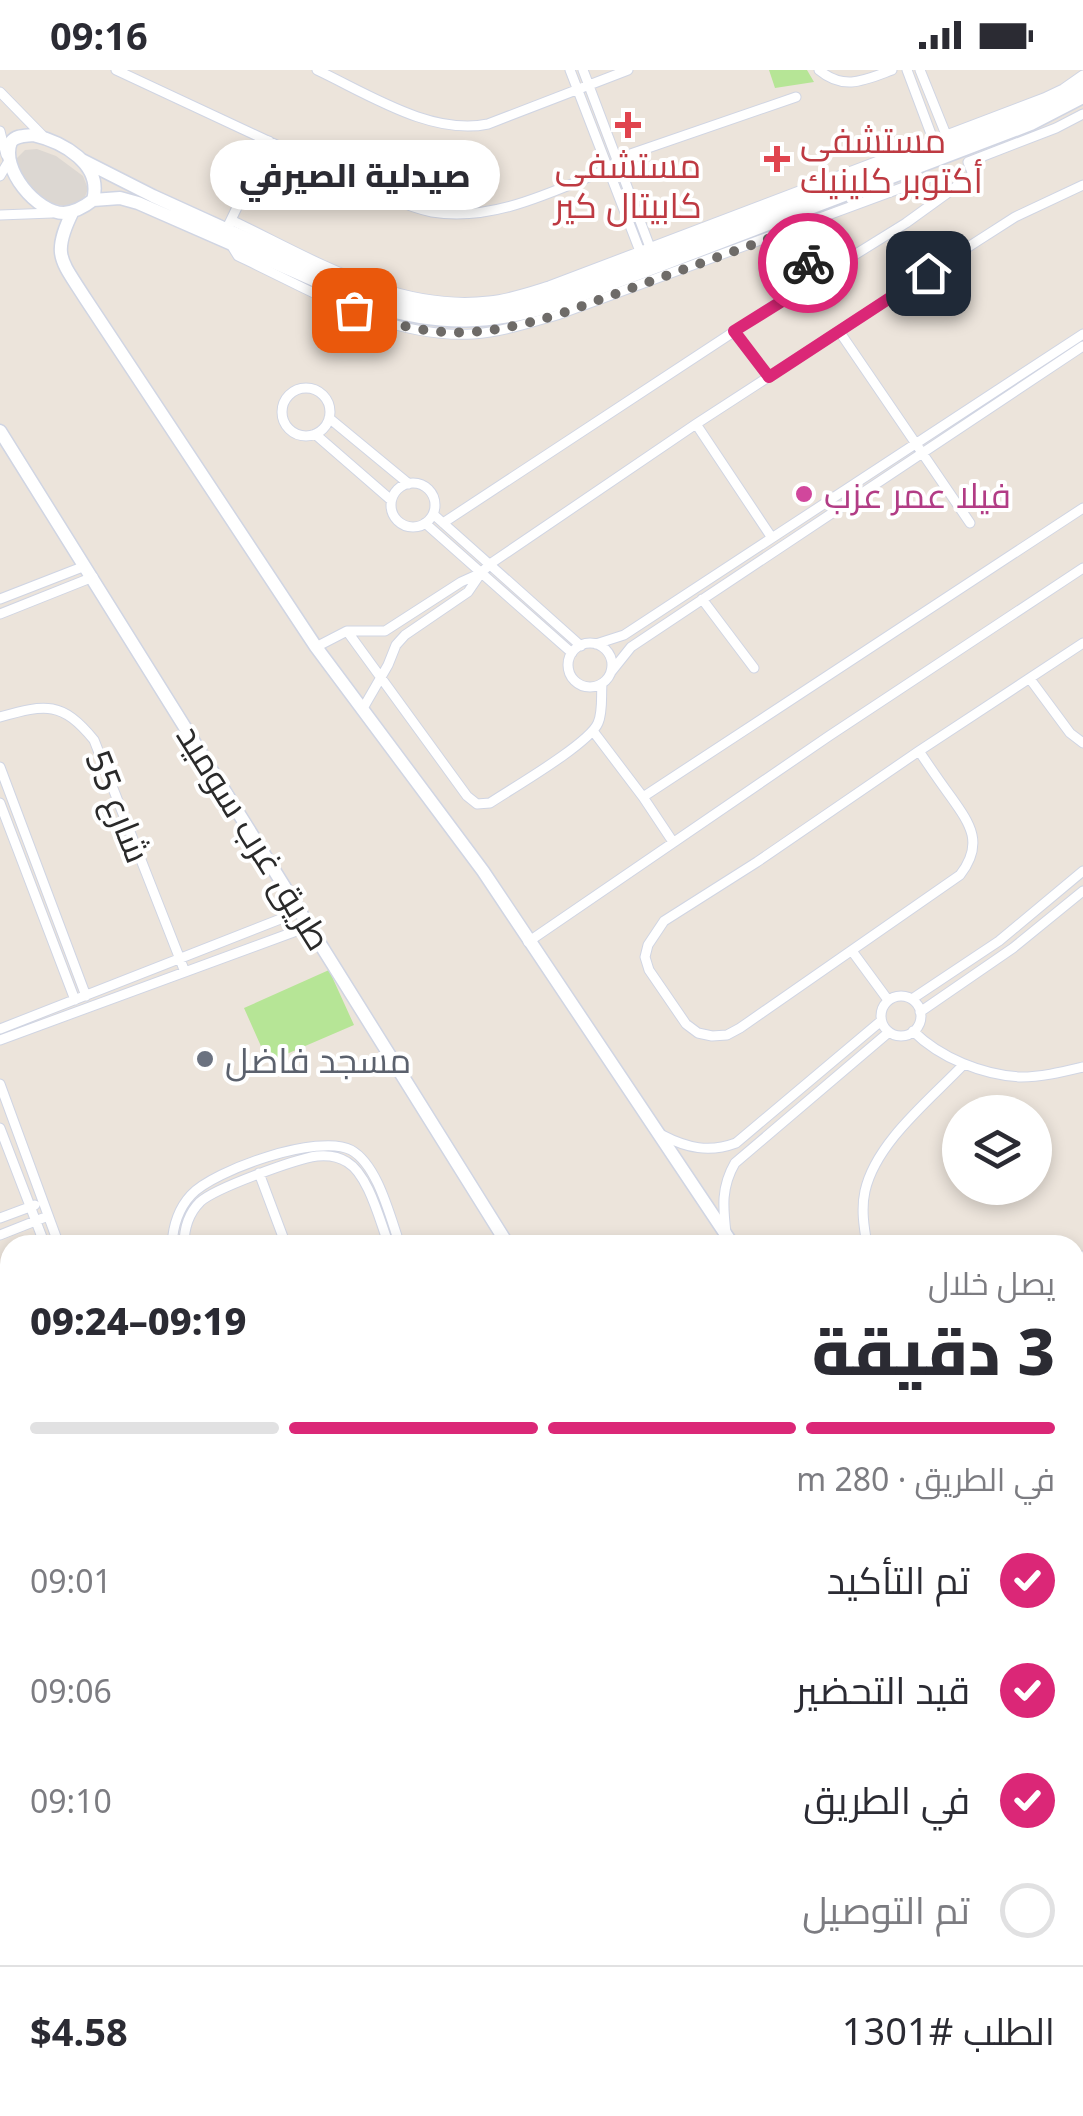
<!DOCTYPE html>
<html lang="ar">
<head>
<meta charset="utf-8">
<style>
  :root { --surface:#fff; --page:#f7f7f7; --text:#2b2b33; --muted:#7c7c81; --line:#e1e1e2; --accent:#db2777 }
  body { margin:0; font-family:"Noto Sans",Cairo,sans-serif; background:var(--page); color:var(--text); direction:rtl; height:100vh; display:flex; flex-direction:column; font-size:38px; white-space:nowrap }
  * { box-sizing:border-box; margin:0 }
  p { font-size:32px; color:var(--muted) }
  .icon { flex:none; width:55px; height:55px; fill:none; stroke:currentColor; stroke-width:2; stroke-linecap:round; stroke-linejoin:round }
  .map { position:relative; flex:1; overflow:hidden; direction:ltr }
  .sheet { position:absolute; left:0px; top:1165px; width:1085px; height:882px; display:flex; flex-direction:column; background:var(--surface); border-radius:30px 30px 0 0; box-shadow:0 5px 15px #0003; direction:rtl }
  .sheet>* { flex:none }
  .controls { position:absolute; left:942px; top:1025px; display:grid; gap:20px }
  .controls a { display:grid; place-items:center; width:110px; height:110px; border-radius:50%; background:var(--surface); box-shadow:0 5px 15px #0003; font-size:50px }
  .pin { position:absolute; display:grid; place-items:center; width:85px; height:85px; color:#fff; margin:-42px; border-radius:20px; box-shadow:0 5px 15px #0006 }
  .courier { position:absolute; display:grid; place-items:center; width:100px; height:100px; margin:-50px; border:8px solid #db2777; border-radius:50%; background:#fff; color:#222; box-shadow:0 2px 12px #0007 }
  .bubble { position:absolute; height:70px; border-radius:35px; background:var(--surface); box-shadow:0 5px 15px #0003; font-size:32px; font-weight:800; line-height:70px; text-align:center; direction:rtl }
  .headline em { font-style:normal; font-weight:800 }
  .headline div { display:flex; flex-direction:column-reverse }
  .headline { display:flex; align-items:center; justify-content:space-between; height:170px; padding:0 30px }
  h1 { font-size:65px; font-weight:800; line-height:75px }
  .bar { display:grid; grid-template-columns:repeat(4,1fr); gap:15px 10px; align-content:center; height:120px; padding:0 30px }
  .bar i { height:12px; border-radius:8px; background:var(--line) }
  .bar .active { background:var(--accent) }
  .bar p { grid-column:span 4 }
  .line { display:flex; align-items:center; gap:25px; padding:0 30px; border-top:2px solid var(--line) }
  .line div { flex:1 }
  ol { padding:0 30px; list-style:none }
  li { display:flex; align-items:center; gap:30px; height:110px }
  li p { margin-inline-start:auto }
  li .icon { padding:10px; border-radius:50%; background:var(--accent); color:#fff; stroke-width:4 }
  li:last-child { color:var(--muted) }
  li i { width:55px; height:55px; border:5px solid var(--line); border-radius:50% }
  .status { display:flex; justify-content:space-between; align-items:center; height:70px; padding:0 50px; background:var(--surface); direction:ltr }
  .status svg { height:28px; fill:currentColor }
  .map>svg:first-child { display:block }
</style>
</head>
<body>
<div class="status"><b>09:16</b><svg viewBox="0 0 49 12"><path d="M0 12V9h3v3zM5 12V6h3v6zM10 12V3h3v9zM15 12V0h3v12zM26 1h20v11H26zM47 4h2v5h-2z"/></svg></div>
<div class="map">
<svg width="1083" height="2046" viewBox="0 0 1083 2046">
  <rect width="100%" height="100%" fill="#ece4db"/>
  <!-- green -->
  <path fill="#b6e596" d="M769,0h38l7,12 -39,6z
    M329,900l25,55 -86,37 -24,-54z"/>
  <!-- plaza -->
  <path fill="#dcd7d2" d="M37,79l19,7 27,20 5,13 -6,15 -9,4 -23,-5 -25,-17 -9,-27 9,-9z"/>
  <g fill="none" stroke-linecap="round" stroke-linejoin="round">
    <!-- street casing -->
    <g stroke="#d0d5e3" stroke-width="11">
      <path id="street" d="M116,0l272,127c14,6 29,12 44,15 64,11 127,-24 186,-47
        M317,0c51,24 115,66 171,54l140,-54
        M570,0l71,184
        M583,0l68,180
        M819,0c25,21 46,10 73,0
        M907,0l27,72
        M920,0l27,67
        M0,22l42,43
        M0,61l6,24
        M616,89l180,-62
        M0,106l7,-12
        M0,145l52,-2
        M231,150c80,38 165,92 258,81 21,-2 41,-9 60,-15l495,-188 19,-9 20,-14
        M229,154l40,-83
        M793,160l23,50
        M230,173l8,13c73,34 151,83 235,78 29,-2 56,-11 84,-19l374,-138
        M733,261l36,46
        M839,261l131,192
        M282 342a24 24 0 1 1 48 0a24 24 0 1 1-48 0Z
        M329,348l80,66
        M696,354l76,114
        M315,364l76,66
        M391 435a22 22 0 1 1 44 0a22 22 0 1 1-44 0Z
        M433,444l148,132
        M425,453l147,130
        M443,453l339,-223 124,-77 65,-47 1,-4 -4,-10 88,-34 27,-14
        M0,529l85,-33
        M702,529l52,69
        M0,544l93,-37
        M347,561l120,165 10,8 13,-1c21,-14 99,-59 108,-80 5,-11 3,-27 4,-39
        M568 595a22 22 0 1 1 44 0a22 22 0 1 1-44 0Z
        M596,574l28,-9 459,-301
        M316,577l31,-16h38l76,-49 20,-9
        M611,602l20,-25 452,-301
        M1030,609l40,54 13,10
        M362,640l26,-45 8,-20 9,-10 63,-43 13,-19 9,-9 206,-140 280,-182 39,-25 68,-32
        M0,647c46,-13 62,-16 94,23l91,232
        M593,661l50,66 30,45
        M919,681c10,15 21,31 32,46 20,28 33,47 9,78l-220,153 -13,7 -15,1 -14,-3 -12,-9 -37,-54 -4,-13 3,-12 16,-24 93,-59 162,-111 164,-108
        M0,697l86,229
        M643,727l440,-289
        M0,733l75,197
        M528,872l301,-206 254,-168
        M852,881l36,49
        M881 946a20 20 0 1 1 40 0a20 20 0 1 1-40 0Z
        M912,929l87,-58 84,-70
        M920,942l93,-64 70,-57
        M0,959l301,-118
        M913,961c27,27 70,44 108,46 21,0 41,-5 62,-10
        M0,970l310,-114
        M0,1014l59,161
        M0,1058l45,117
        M662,1065c25,13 47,18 74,8l145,-122
        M259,1103l27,72
        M0,1148l35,-13
        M726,1163c-3,-26 -5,-46 9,-70l154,-131
        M0,1165l48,-19
        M172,1175c1,-19 6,-36 19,-50 23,-25 128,-62 160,-45 27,15 39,67 49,95
        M184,1175c0,-17 4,-31 16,-43 15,-14 96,-43 117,-46 10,-1 21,0 30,6 22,13 33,60 42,83
        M867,1175c-3,-18 -6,-36 -2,-54 11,-49 66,-92 99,-127
        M1075,1196l8,-10
        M0,1266l10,-4
        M0,1281l10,-4
        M0,1325l10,28
        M1075,1334l1,-7 7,-12
        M0,1370l10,28
        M0,1450l10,-4
        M0,1462l10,-3
        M0,1564l10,-4
        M0,1578l10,-4
        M0,1687l10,-4
        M0,1701l10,-4"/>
    </g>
    <!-- secondary casing -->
    <g stroke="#d0d5e3" stroke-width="15">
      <path id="secondary" d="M33,65c30,7 70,29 60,65 -9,7 -18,12 -29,13 -27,0 -64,-44 -53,-71 5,-7 14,-6 22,-7z
        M82,90l71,36 202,92c77,29 126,31 203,4l491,-187 34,-20
        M93,130l27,-2 18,5 233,102c69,22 121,20 190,-2l470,-179 52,-27
        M73,141c-22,44 -12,49 12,87l231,349 167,224 250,374
        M0,361l508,814
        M1075,1409l8,-1
        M1075,1498h8
        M1075,1749l8,12
        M0,1775l10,-4
        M0,1865l10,-4"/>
    </g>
    <!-- highway casing -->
    <g stroke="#c3c3c3" stroke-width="20">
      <path id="highway" d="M1075,1418l8,1
        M1075,1439l8,-1
        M1075,1465h8
        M0,1802l10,-3
        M0,1834l10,-4"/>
    </g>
    <!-- street -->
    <use href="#street" stroke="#fff" stroke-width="9"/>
    <!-- secondary -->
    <use href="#secondary" stroke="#fff" stroke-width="12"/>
    <!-- highway -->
    <use href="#highway" stroke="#ff9254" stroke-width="18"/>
  </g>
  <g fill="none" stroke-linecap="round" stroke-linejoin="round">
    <!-- done -->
    <path stroke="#6e6b68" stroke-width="10" stroke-dasharray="0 18" d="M354,240c78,30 124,28 203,5l236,-85 15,33"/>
    <!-- route -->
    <path stroke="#db2777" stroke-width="12" d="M808,193l8,17 -82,51 35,46 159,-104"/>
  </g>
  <!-- markers -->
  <g fill="#e0444e" stroke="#fff" stroke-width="4">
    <path d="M623 40h10v10h10v10h-10v10h-10v-10h-10v-10h10z"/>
    <path d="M772 74h10v10h10v10h-10v10h-10v-10h-10v-10h10z"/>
  </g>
  <circle fill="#d1479c" stroke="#fff" stroke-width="4" cx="804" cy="424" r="10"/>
  <circle fill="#6b7280" stroke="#fff" stroke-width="4" cx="205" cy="989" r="10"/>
  <g text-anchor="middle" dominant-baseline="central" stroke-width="8" stroke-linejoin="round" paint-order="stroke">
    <!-- health labels -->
    <g font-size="35" fill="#be3a42" stroke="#fff" text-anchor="start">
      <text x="800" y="69">مستشفى<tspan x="800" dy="40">أكتوبر كلينيك</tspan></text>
      <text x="628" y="94" text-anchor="middle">مستشفى<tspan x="628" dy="40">كابيتال كير</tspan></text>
    </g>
    <!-- hotel labels -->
    <g font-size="35" fill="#b23c85" stroke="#fff" text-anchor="start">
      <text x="824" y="424">فيلا عمر عزب</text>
    </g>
    <!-- street labels -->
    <g font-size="35" fill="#2a2a2a" stroke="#fff">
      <text transform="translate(119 736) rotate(68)">شارع 55</text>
      <text transform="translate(255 767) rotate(58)">طريق غرب سوميد</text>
    </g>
    <!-- worship labels -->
    <g font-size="35" fill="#5b616d" stroke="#fff" text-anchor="start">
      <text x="225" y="989">مسجد فاضل</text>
    </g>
  </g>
</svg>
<div class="controls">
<a><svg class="icon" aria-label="layers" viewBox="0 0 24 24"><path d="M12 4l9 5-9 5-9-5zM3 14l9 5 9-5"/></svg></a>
</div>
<div class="pin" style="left:354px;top:240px;background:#ea580c"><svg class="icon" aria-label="bag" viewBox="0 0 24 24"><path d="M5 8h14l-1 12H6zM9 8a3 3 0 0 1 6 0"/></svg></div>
<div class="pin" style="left:928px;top:203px;background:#1f2937"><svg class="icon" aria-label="home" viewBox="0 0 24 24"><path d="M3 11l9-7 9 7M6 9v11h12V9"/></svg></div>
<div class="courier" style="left:808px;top:193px"><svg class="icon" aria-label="bike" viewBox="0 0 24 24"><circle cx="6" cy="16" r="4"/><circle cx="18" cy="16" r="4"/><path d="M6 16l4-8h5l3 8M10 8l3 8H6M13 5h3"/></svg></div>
<div class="bubble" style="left:210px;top:70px;width:290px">صيدلية الصيرفي</div>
<section class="sheet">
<div class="headline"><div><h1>3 دقيقة</h1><p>يصل خلال</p></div><em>09:19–09:24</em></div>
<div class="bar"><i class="active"></i><i class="active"></i><i class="active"></i><i></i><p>في الطريق · 280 m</p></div>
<ol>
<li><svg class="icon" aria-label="check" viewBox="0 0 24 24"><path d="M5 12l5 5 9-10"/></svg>تم التأكيد<p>09:01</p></li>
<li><svg class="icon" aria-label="check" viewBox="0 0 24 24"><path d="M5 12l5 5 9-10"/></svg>قيد التحضير<p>09:06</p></li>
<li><svg class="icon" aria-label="check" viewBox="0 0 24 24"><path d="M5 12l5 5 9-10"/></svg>في الطريق<p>09:10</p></li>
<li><i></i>تم التوصيل</li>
</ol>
<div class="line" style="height:130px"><div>الطلب #1301</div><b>$4.58</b></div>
</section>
</div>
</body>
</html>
